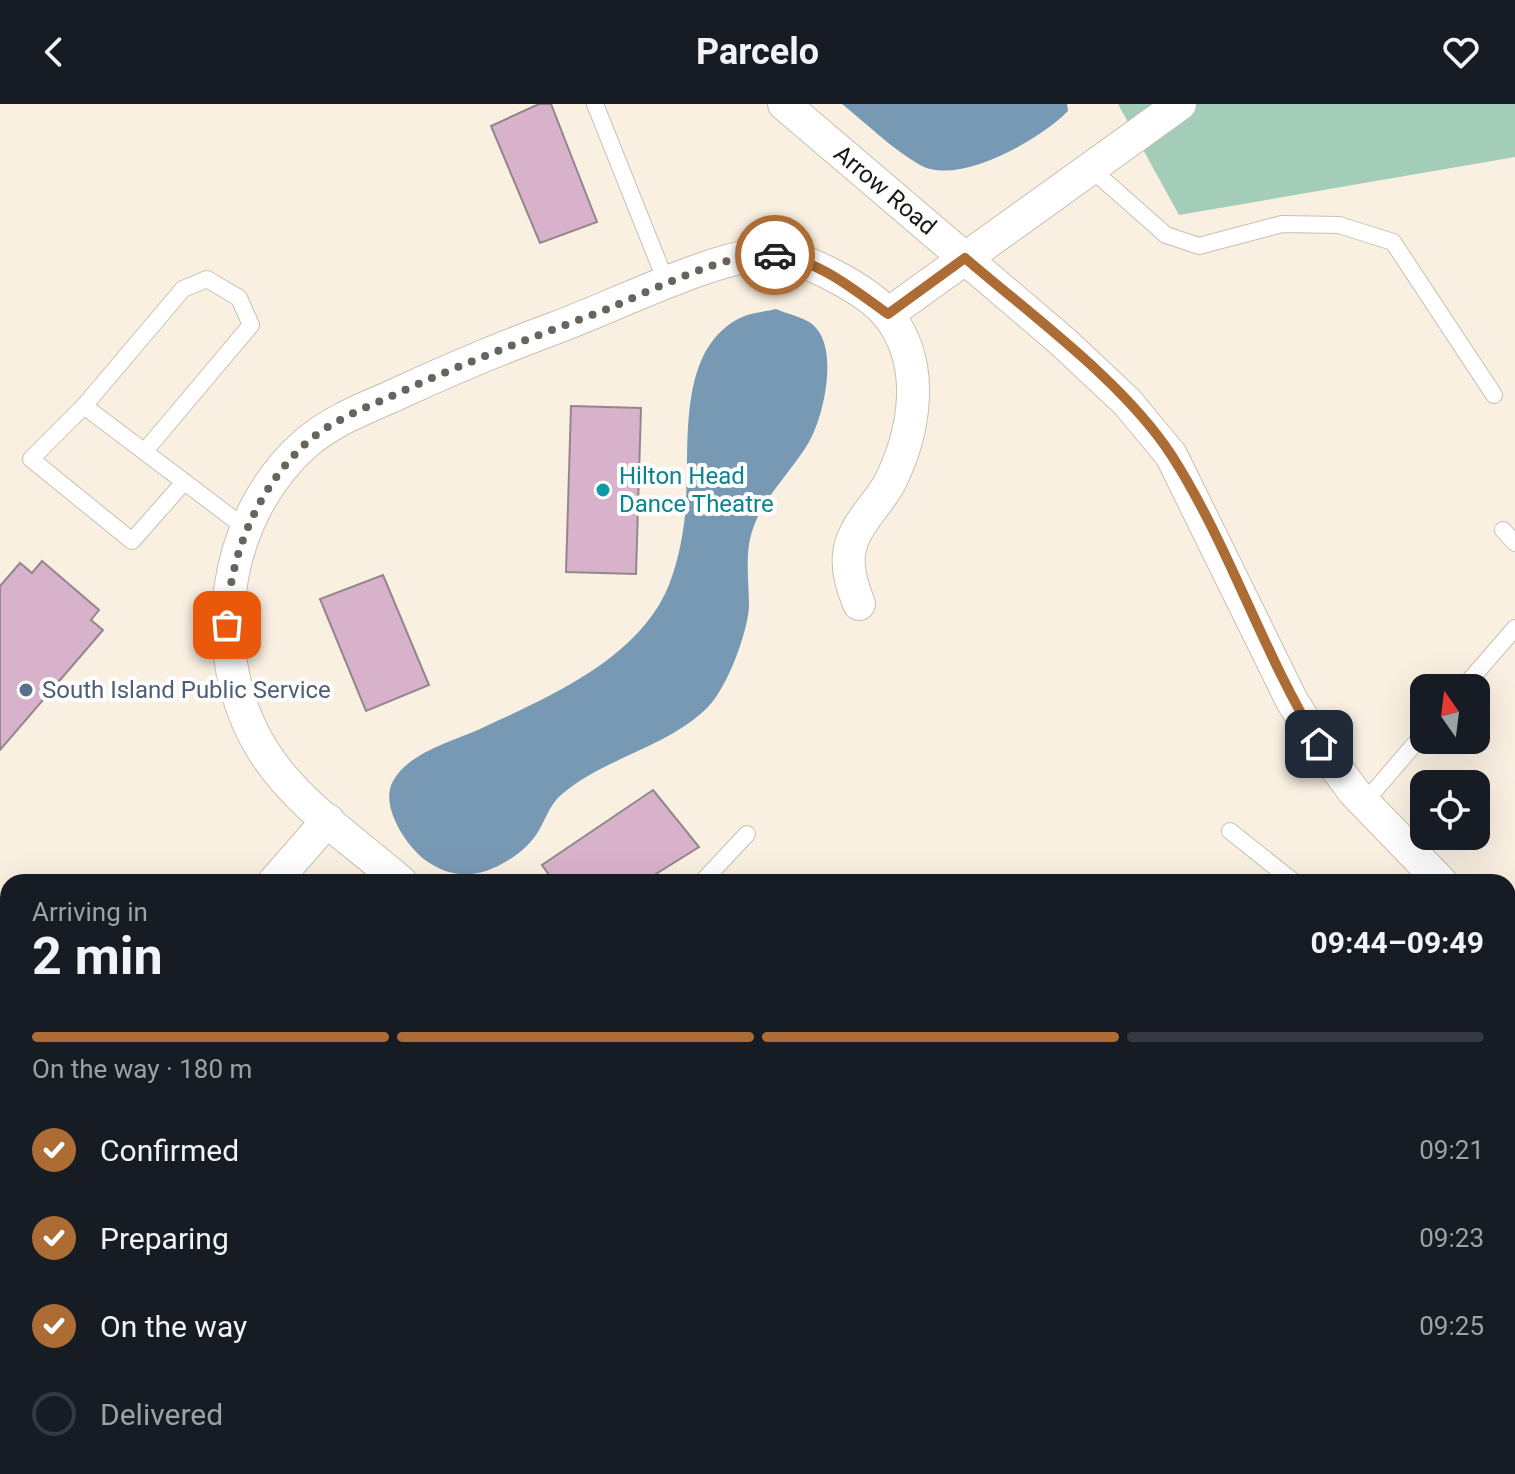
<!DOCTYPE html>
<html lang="en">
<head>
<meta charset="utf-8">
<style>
  :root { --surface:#171b24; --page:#242831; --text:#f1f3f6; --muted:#9ea1a6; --line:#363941; --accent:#ac6c34 }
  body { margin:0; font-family:Roboto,sans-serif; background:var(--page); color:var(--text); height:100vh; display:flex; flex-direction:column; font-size:30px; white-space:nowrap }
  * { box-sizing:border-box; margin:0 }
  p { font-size:26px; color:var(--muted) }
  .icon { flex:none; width:44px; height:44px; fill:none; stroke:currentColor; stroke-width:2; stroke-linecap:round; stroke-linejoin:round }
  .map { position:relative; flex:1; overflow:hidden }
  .details { position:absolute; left:0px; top:770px; width:1516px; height:600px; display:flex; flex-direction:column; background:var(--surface); border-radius:24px 24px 0 0; box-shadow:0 8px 32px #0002 }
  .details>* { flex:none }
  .needle { width:52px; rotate:346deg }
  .tools { position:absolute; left:1410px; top:570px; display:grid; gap:16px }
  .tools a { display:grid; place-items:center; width:80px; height:80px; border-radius:16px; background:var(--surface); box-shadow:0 8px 32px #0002; font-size:40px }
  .pin { position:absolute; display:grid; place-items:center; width:68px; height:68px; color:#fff; margin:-34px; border-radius:16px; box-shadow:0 4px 12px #0006 }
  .courier { position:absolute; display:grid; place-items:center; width:80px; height:80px; margin:-40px; border:6px solid #ac6c34; border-radius:50%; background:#fff; color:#222; box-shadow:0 2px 10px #0007 }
  .headline em { font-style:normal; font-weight:700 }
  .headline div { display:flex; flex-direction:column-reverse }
  .headline { display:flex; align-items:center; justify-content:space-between; height:136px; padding:0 32px }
  h1 { font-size:52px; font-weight:700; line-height:60px }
  .bar { display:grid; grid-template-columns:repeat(4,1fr); gap:12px 8px; align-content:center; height:96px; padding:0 32px }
  .bar i { height:10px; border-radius:6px; background:var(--line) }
  .bar .on { background:var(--accent) }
  .bar p { grid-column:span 4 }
  ol { padding:0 32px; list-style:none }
  li { display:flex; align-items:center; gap:24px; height:88px }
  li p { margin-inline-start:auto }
  li .icon { padding:8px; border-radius:50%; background:var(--accent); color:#fff; stroke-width:4 }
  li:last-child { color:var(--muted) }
  li i { width:44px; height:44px; border:4px solid var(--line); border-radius:50% }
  header { display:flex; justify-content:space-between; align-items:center; height:104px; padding:0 32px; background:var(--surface); font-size:36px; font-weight:700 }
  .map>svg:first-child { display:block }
</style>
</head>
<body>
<header><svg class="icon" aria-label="back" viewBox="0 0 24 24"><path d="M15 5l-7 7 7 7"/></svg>Parcelo<svg class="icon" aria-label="heart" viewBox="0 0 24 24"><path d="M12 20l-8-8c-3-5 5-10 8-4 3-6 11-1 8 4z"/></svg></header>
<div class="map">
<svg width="1515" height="1370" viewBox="0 0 1515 1370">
  <rect width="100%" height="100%" fill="#f9f0e2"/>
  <!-- forest -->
  <path fill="#a3cdb8" d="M1118,0h397v53l-336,58z"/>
  <!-- water -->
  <path fill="#7899b4" d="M842,0h225l1,7c-27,28 -110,76 -148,54 -28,-16 -53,-41 -78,-61z
    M776,205c11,5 27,8 36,15 28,22 12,92 -3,118 -18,31 -49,58 -58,93 -6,21 -2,49 -2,71 -1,26 -22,82 -41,101 -41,41 -103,50 -147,88 -12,10 -16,27 -25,40 -13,18 -30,28 -50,36 -22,7 -40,3 -58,-9 -21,-14 -49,-56 -35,-81 15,-28 60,-40 87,-52 62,-29 141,-62 179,-124 15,-24 23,-61 26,-90 7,-59 -12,-161 53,-196 10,-6 26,-7 38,-10z"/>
  <!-- building -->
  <path fill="#d8b2ca" stroke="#94868e" stroke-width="2" d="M539,0h12l46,118 -57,21 -49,-117z
    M571,302l70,2 -5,166 -70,-2z
    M42,457l57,49 -8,10 12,10 -103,120v-164l20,-23 12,10z
    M383,471l46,110 -63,26 -46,-112z
    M653,686l46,57 -56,35h-89l-12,-17z"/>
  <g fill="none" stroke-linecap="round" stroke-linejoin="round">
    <!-- lane casing -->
    <g stroke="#c8bfb2" stroke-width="18">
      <path id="lane" d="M595,0l72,180
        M1090,64l76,67 33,11 83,-22 57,1 54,17 101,153
        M84,302l99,-117 24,-10 32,19 12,27 -106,126
        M184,378l-52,59 -101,-82 53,-53 164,124
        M1503,426l12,13
        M1463,584l52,-60
        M1364,699l60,-70
        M1230,727l64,51
        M702,778l45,-48
        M1508,951l7,6
        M1508,1141l7,-8
        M1508,1256l7,7
        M1266,1362l10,8
        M1507,1362l8,6
        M1325,1370l6,-8"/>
    </g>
    <!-- street casing -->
    <g stroke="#c8bfb2" stroke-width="34">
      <path id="street" d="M784,0l278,237 65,61 44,53 121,246 27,43 35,48 87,90
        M888,210l292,-210
        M274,778l54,-62
        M401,778c-47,-41 -106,-79 -139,-133 -58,-95 -41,-231 44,-306 27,-23 60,-35 91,-49 52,-24 104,-46 158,-66 51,-18 168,-77 217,-74 31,2 96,36 116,61 39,49 27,118 1,169 -13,23 -37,43 -40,70 -2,18 4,34 10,50
        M1508,839l7,6
        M1508,1326l7,-8
        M1113,1362l9,8
        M1470,1370l7,-8"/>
    </g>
    <!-- highway casing -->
    <g stroke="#c8bfb2" stroke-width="46">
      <path id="highway" d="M0,1077l8,7
        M0,1151l8,7
        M249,1362l9,8
        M344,1362l10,8"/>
    </g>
    <!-- lane -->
    <use href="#lane" stroke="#fff" stroke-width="16"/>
    <!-- street -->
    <use href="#street" stroke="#fff" stroke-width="32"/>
    <!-- highway -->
    <use href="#highway" stroke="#fff" stroke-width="44"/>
  </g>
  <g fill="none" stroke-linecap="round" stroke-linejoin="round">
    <!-- done -->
    <path stroke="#68635b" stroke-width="8" stroke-dasharray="0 14.4" d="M227,521c1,-66 29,-134 77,-180 26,-24 59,-36 90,-50 67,-31 134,-56 203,-82 45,-17 132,-64 178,-58"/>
    <!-- route -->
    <path stroke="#ac6c34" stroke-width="10" d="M775,151c44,5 78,34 113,59l77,-56c66,57 160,125 207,198 58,91 90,196 147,288"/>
  </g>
  <!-- markers -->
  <circle fill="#0f9aa8" stroke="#fefefe" stroke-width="3" cx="603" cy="386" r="8"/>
  <circle fill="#5c6f8a" stroke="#fefefe" stroke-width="3" cx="26" cy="586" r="8"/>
  <g text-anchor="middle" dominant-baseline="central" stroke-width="8" stroke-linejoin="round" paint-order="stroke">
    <!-- street labels -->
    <g font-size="24" fill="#1a1713" stroke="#fefefe">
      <text transform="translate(885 86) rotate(40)">Arrow Road</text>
    </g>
    <!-- culture labels -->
    <g font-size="24" fill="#0d838f" stroke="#fefefe" text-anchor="start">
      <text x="619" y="372">Hilton Head<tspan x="619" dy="28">Dance Theatre</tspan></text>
    </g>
    <!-- service labels -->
    <g font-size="24" fill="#4e5e75" stroke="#fefefe" text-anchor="start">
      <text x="42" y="586">South Island Public Service</text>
    </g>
  </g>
</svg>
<div class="tools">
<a><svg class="needle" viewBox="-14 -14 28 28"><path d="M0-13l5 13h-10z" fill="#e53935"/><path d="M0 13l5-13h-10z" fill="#9ea1a6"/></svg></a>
<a><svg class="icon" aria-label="locate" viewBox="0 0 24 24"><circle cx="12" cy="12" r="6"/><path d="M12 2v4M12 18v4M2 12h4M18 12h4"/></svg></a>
</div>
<div class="pin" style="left:227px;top:521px;background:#ea580c"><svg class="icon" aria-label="bag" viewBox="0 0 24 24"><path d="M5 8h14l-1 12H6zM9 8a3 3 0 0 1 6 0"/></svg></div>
<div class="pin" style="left:1319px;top:640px;background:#1f2937"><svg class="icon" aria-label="home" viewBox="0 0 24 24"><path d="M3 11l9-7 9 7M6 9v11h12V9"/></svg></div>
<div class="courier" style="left:775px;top:151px"><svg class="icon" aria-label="car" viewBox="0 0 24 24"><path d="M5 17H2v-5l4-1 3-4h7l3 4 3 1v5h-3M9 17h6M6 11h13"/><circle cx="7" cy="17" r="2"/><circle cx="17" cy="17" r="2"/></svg></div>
<section class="details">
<div class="headline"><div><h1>2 min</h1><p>Arriving in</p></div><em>09:44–09:49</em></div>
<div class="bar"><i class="on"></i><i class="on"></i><i class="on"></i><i></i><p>On the way · 180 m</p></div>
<ol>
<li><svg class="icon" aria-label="check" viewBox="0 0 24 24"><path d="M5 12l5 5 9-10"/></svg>Confirmed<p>09:21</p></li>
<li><svg class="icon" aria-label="check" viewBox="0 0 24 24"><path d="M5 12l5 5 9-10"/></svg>Preparing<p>09:23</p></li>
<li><svg class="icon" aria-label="check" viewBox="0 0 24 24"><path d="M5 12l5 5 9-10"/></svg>On the way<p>09:25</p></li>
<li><i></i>Delivered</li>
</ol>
</section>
</div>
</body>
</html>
